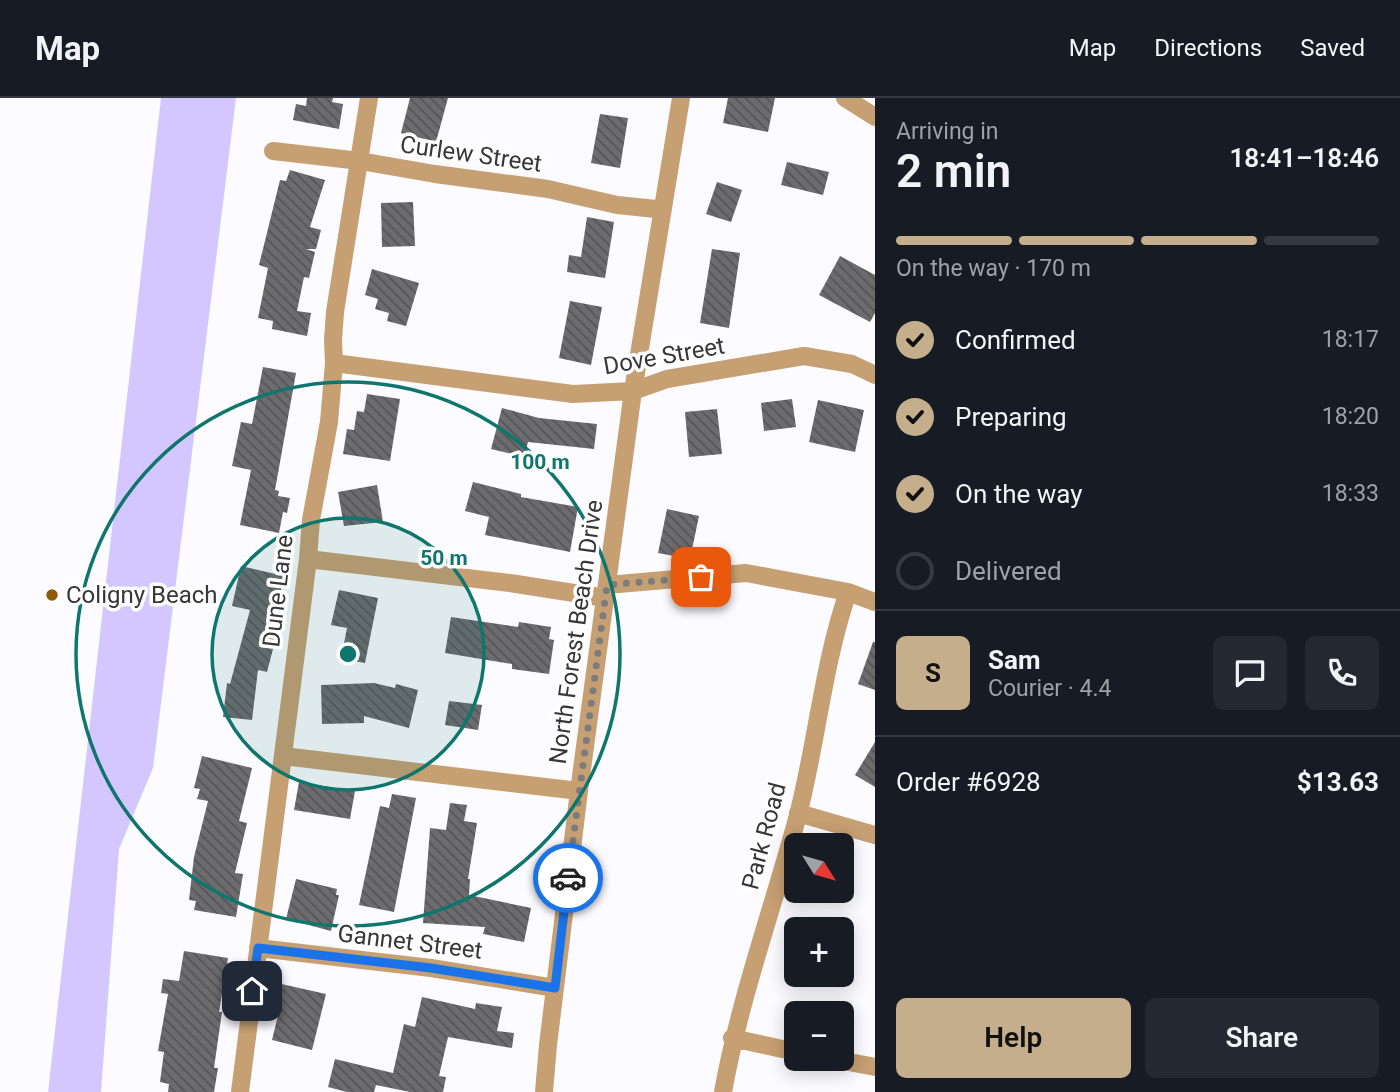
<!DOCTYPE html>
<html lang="en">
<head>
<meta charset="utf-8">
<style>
  :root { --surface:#171b24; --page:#242831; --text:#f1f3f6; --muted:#9ea1a6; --line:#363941; --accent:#c4ae8c }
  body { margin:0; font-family:Roboto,sans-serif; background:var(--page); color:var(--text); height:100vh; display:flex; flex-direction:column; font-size:26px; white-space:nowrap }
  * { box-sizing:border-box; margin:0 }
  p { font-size:23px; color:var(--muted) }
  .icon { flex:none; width:38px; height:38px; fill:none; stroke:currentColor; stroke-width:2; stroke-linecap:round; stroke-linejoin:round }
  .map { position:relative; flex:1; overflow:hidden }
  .drawer { display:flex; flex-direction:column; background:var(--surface); width:525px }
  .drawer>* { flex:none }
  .needle { width:46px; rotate:127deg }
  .buttons { position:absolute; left:784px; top:735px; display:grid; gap:14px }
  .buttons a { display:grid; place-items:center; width:70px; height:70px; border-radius:10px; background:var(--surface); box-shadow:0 4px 18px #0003; font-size:35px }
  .pin { position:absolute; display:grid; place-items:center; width:60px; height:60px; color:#fff; margin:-30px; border-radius:14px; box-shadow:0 4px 10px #0006 }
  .courier { position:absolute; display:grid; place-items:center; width:70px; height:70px; margin:-35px; border:5px solid #1a73e8; border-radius:50%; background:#fff; color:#222; box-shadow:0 2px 9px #0007 }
  .headline em { font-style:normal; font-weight:600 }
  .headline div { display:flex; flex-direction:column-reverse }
  .headline { display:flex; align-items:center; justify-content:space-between; height:119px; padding:0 21px }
  h1 { font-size:46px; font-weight:600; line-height:52px }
  .bar { display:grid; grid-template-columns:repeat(4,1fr); gap:10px 7px; align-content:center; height:84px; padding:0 21px }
  .bar i { height:9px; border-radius:5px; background:var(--line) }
  .bar .active { background:var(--accent) }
  .bar p { grid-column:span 4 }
  .line { display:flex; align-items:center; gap:18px; padding:0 21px; border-top:2px solid var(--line) }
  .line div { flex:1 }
  .round { display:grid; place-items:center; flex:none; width:74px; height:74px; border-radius:10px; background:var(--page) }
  ol { padding:0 21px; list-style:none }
  li { display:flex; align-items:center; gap:21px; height:77px }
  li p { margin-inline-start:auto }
  li .icon { padding:7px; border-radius:50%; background:var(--accent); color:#111; stroke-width:4 }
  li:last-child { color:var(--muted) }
  li i { width:38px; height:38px; border:4px solid var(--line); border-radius:50% }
  .cta { display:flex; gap:14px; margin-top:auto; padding:14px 21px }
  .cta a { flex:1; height:80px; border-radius:10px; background:var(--accent); color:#111; font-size:28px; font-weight:600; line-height:80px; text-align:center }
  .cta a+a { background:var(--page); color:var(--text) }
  header { display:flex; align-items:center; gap:42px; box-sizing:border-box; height:98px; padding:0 35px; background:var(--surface); border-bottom:2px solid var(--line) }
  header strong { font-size:33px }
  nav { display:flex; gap:38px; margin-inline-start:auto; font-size:24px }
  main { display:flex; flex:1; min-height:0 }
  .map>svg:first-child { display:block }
</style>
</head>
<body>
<header>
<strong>Map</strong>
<nav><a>Map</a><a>Directions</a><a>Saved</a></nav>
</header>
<main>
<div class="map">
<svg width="875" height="994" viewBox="0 0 875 994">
  <defs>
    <pattern id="building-back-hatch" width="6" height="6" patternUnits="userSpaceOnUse" patternTransform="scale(1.75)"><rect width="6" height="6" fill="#6c6c6f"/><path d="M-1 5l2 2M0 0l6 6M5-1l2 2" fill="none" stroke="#555558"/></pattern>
  </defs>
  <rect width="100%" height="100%" fill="#fcfbff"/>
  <!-- green -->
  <path fill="#d4c6ff" d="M161,0h75l-83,670 -34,81 -18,243h-53z"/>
  <!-- building -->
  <path fill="url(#building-back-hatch)" d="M307,0h26l-1,4 11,2 -4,25 -46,-9 3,-16 10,2z
    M410,0h38l-12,44 -35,-9z
    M728,0h47l-7,34 -45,-9z
    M600,16l28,4 -8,50 -29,-5z
    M787,64l42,10 -6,23 -42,-10z
    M290,72l35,10 -15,47 11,3 -5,19h-10l9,3 -6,26 -5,-1 -7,34 14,2 -4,23 -35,-7 1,-8 -15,-3 10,-50 -9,-3 21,-85 6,1z
    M717,84l25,8 -11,32 -25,-8z
    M413,104l2,44 -33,1 -1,-44z
    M587,119l27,5 -9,56 -38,-6 2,-17 12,2z
    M712,151l28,4 -11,75 -29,-5z
    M840,158l35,19v38l-5,9 -51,-27z
    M372,171l47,14 -13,43 -19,-5 2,-8 -14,-4 3,-10 -13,-4z
    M570,203l32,6 -11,58 -32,-7z
    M263,269l33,6 -21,117 4,1 -1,5 12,2 -3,15 -4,-1 -4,21 -39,-8 11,-55 -19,-4 9,-44 11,2z
    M367,296l33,5 -10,62 -47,-7 4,-25 7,1 3,-19 7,1z
    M792,301l4,28 -32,4 -3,-28z
    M818,302l46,10 -9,42 -46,-10z
    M502,310l37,10 58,6 -3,25 -66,-7 -4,15 -33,-8z
    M717,311l5,45 -33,3 -4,-45z
    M473,384l48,12v3l57,10 -8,45 -85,-17 4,-18 -24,-6z
    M377,387l6,37 -39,4 -6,-34z
    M667,411l32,7 -9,43 -32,-6z
    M241,468l43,10 -11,49 6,1 -12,46 -9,-2 -6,50 -29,-3 4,-34 3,1 20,-74 -18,-4z
    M339,492l39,8 -13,65 -24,-4 6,-31 -16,-3z
    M451,519l67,10 1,-5 32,5 -2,12 5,1 -5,34 -37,-5v-5l-67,-11z
    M873,544h2v48l-17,-6z
    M374,585l21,5 1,-4 22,6 -9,38 -45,-12v7l-42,1 -1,-39z
    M449,603l33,4 -4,25 -33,-5z
    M875,644v45l-20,-12z
    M202,658l50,12 -13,53 8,2 -12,50 8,1 -7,43 -42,-7 2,-9 -7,-1 5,-43 14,-56 -11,-2 3,-10 -6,-1z
    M299,684l56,9 -5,28 -56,-9z
    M392,696l24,4 -22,114 -35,-7 21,-99 9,2z
    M450,705l17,2 -3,16 13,2 -9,56h2l-1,16 62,13 -7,34 -41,-8 2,-7 -62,-4 7,-95 16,2z
    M296,781l41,10 -1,6h3l-8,36 -45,-12z
    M184,853l44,7 -9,54h3l-8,56h4l-4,24h-46l1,-8 -9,-2 4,-30 -6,-1 10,-57 -7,-1 2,-14 16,2z
    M277,885l49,11 -14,56 -40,-10 10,-41 -8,-2z
    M422,899l53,12 1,-6 26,4 -5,24 17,2 -2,15 -64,-11 -9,39 7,1 -3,15h-33l-34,-7 -2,7h-27l-19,-5 7,-28 58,14 11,-49 11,3z"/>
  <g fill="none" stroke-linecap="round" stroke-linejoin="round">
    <!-- minor -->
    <path stroke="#c69f72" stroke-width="18" d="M845,0l30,19
      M273,53l87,10 75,13 113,15 69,16 39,4 5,2
      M334,265l239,31 60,-3 34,-12 137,-23 48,8 23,11
      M308,461l202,24 96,15
      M607,487l139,-12 102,19 27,10
      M283,658l296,35
      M798,715l77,22
      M258,850l173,20 124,20
      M732,940l64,14
      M833,961l42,8
      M240,994l68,-533 3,-39 18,-98 5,-59 -1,-23 2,-28 34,-214
      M544,994l4,-47 31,-254 54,-400 48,-293
      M723,994c17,-94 50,-184 75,-277 19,-74 25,-150 50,-223"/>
  </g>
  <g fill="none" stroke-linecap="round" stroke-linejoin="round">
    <!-- done -->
    <path stroke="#7c7b7e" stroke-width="7" stroke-dasharray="0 12.6" d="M568,780l39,-293 94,-8"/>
    <!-- route -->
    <path stroke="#1a73e8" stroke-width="9" d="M252,893l6,-43 173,20 124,20 13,-110"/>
  </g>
  <!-- distance rings -->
  <circle cx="348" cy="556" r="136" fill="#0f766e" fill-opacity=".12"/>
  <g fill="none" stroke="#0f766e" stroke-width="3.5">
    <circle cx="348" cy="556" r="136"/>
    <circle cx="348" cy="556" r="272"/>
  </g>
  <!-- markers -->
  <circle fill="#8e590a" stroke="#fff" stroke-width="2.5" cx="52" cy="497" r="7"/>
  <g text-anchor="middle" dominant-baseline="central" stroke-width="7" stroke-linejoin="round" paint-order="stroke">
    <!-- street labels -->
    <g font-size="24" fill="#373638" stroke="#fff">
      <text transform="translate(471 56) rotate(8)">Curlew Street</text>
      <text transform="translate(664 258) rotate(-10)">Dove Street</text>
      <text transform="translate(278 493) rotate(-83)">Dune Lane</text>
      <text transform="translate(576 534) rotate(-82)">North Forest Beach Drive</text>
      <text transform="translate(764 738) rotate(-75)">Park Road</text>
      <text transform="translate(410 844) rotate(7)">Gannet Street</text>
    </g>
    <!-- poi labels -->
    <g font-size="24" fill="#373638" stroke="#fff" text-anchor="start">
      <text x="66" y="497">Coligny Beach</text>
    </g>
  </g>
  <circle cx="348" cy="556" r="10" fill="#0f766e" stroke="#fff" stroke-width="3.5"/>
  <g font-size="21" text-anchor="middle" font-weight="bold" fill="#0f766e" stroke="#fff" stroke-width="7" stroke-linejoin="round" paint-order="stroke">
    <text x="540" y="371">100 m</text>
    <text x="444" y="467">50 m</text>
  </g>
</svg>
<div class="buttons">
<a><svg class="needle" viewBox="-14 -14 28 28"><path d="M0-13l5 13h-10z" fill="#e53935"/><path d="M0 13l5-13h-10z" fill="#9ea1a6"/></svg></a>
<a>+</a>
<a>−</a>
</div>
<div class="pin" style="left:701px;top:479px;background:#ea580c"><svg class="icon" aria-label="bag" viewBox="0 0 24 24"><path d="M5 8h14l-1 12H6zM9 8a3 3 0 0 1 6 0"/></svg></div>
<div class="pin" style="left:252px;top:893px;background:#1f2937"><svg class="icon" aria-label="home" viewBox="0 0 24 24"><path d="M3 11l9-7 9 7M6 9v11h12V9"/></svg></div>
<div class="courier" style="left:568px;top:780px"><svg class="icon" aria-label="car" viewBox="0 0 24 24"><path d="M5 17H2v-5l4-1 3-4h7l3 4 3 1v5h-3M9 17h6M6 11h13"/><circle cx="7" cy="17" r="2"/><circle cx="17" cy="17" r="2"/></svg></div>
</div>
<section class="drawer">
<div class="headline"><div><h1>2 min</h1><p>Arriving in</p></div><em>18:41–18:46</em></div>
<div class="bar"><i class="active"></i><i class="active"></i><i class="active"></i><i></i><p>On the way · 170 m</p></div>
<ol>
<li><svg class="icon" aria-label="check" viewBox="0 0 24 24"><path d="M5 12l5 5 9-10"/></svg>Confirmed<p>18:17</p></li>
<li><svg class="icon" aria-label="check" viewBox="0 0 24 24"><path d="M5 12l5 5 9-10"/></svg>Preparing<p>18:20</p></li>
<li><svg class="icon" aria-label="check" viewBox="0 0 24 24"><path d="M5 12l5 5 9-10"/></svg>On the way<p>18:33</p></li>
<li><i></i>Delivered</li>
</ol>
<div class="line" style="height:126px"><b class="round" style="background:var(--accent);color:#111">S</b><div><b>Sam</b><p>Courier · 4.4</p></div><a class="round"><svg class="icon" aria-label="chat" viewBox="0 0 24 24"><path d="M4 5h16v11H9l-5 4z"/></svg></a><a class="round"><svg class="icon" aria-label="phone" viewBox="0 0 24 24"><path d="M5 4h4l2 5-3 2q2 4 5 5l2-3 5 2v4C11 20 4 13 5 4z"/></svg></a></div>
<div class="line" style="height:91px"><div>Order #6928</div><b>$13.63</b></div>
<div class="cta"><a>Help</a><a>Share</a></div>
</section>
</main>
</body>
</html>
